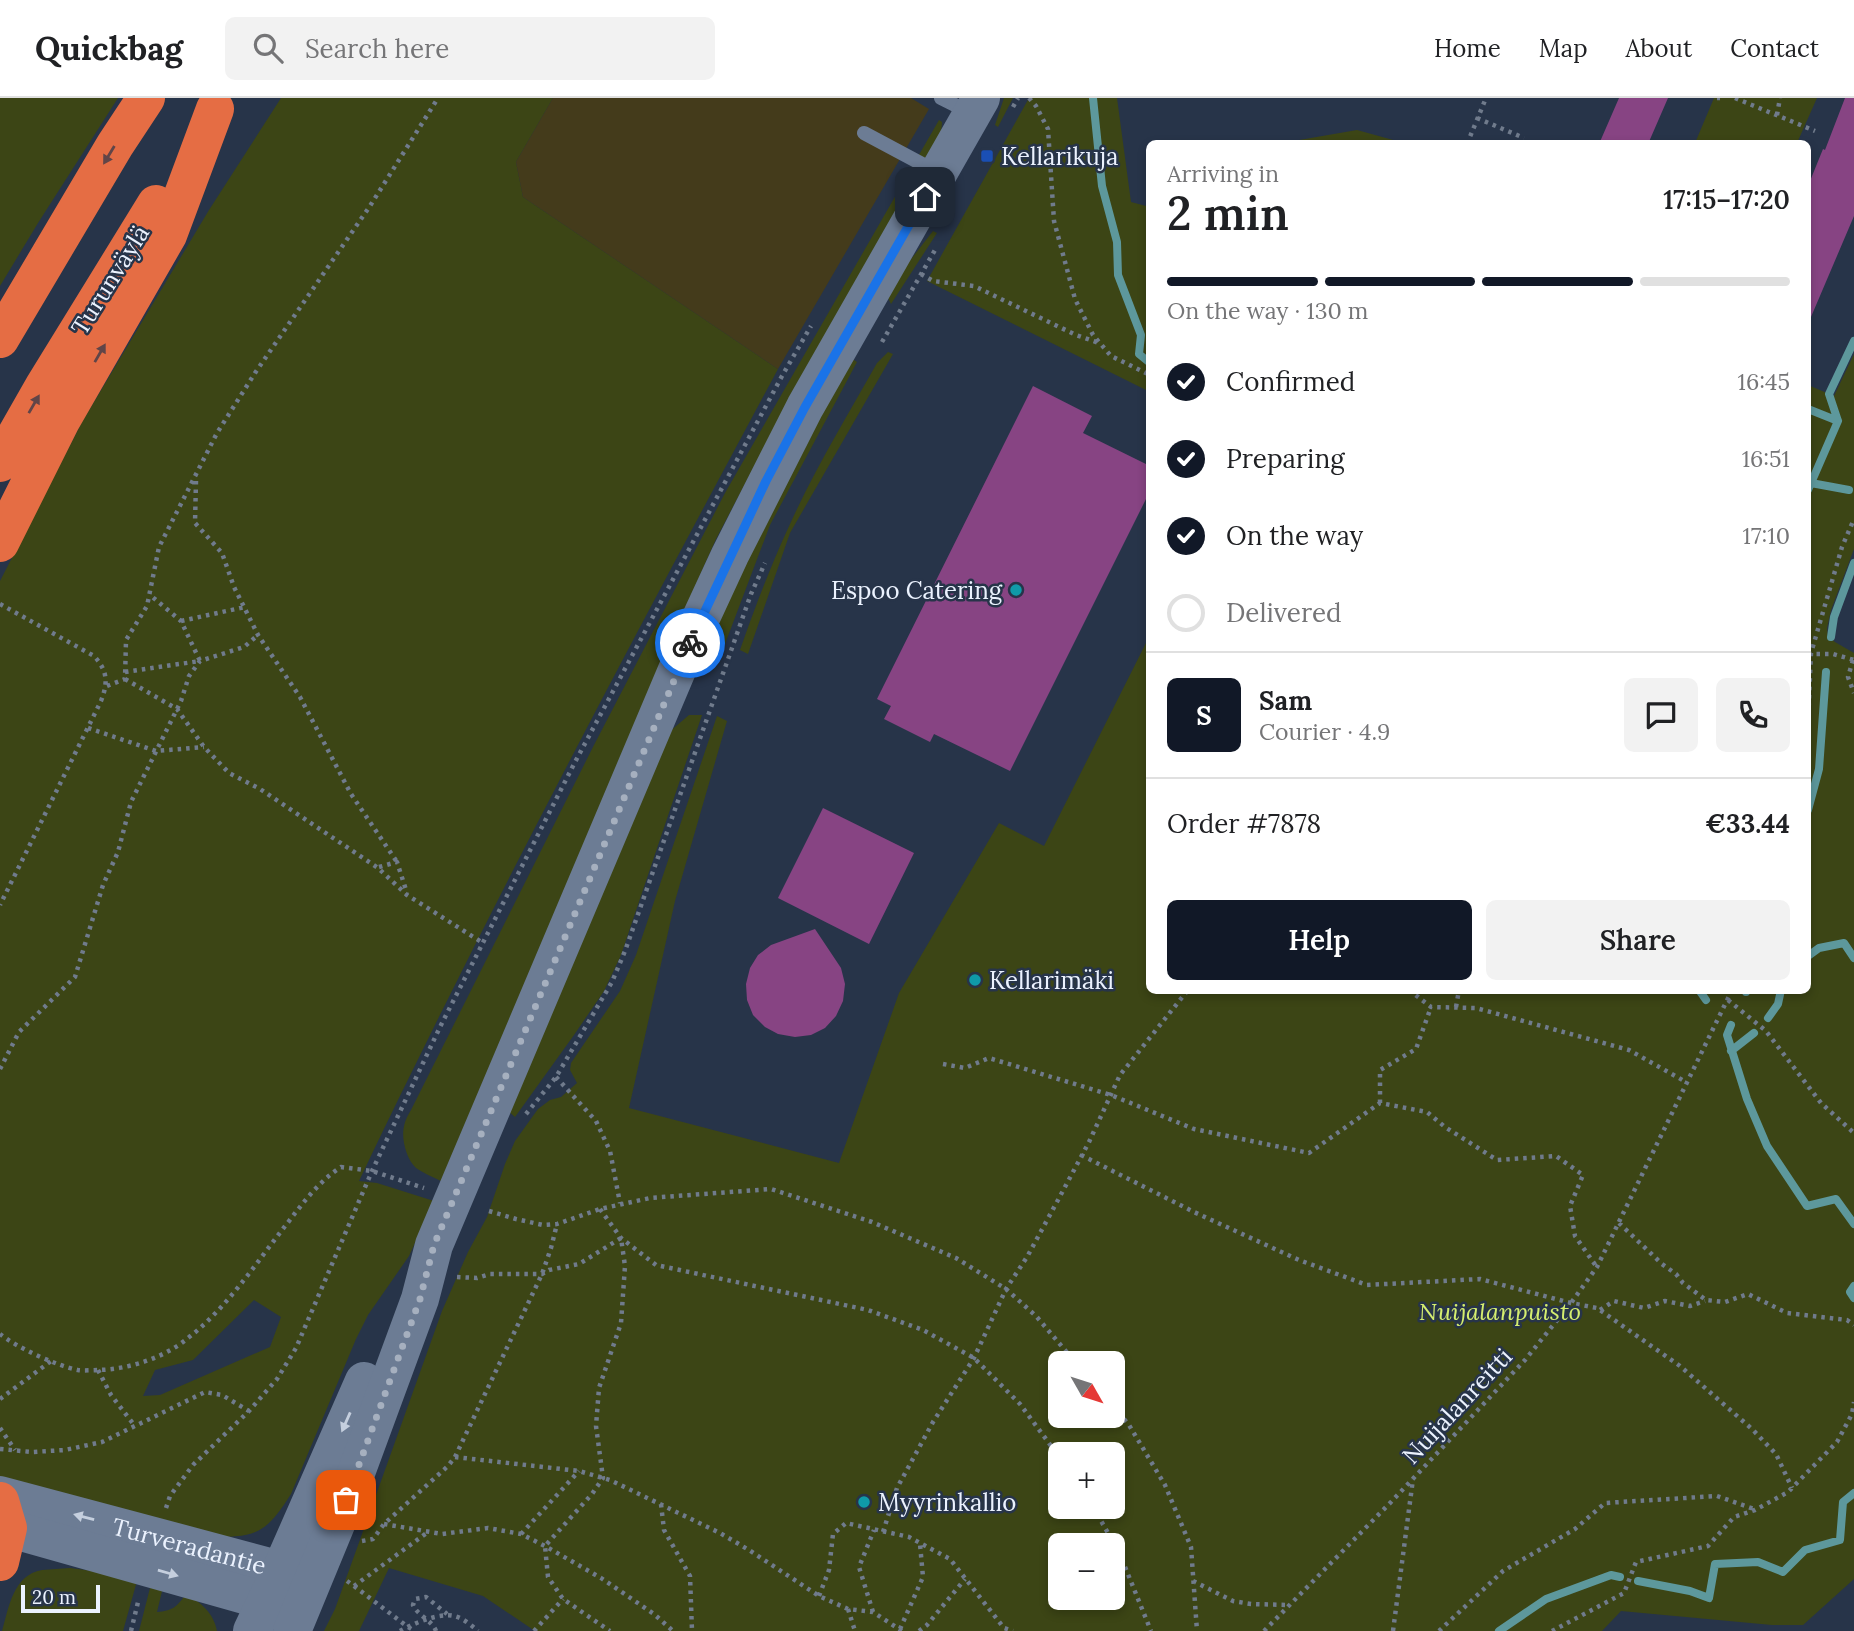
<!DOCTYPE html>
<html lang="en">
<head>
<meta charset="utf-8">
<style>
  :root { --surface:#fff; --page:#f2f2f2; --text:#202124; --muted:#757577; --line:#e0e0e0; --accent:#111827 }
  body { margin:0; font-family:Lora,serif; background:var(--page); color:var(--text); height:100vh; display:flex; flex-direction:column; font-size:26px; white-space:nowrap }
  * { box-sizing:border-box; margin:0 }
  p { font-size:23px; color:var(--muted) }
  .icon { flex:none; width:38px; height:38px; fill:none; stroke:currentColor; stroke-width:2; stroke-linecap:round; stroke-linejoin:round }
  .map { position:relative; flex:1; overflow:hidden }
  .side { position:absolute; left:1146px; top:42px; width:665px; height:854px; display:flex; flex-direction:column; background:var(--surface); border-radius:10px; box-shadow:0 4px 10px #0003 }
  .side>* { flex:none }
  .needle { width:46px; rotate:129deg }
  .controls { position:absolute; left:1048px; top:1253px; display:grid; gap:14px }
  .controls a { display:grid; place-items:center; width:77px; height:77px; border-radius:10px; background:var(--surface); box-shadow:0 4px 10px #0003; font-size:35px }
  .scale { position:absolute; left:21px; bottom:18px; width:79px; box-sizing:border-box; padding-left:7px; border:4px solid #ebf2fe; border-top:0; font-size:19px; line-height:24px; white-space:nowrap; color:#ebf2fe; -webkit-text-stroke:5px #273449; paint-order:stroke }
  .pin { position:absolute; display:grid; place-items:center; width:60px; height:60px; color:#fff; margin:-30px; border-radius:14px; box-shadow:0 4px 10px #0006 }
  .courier { position:absolute; display:grid; place-items:center; width:70px; height:70px; margin:-35px; border:5px solid #1a73e8; border-radius:50%; background:#fff; color:#222; box-shadow:0 2px 9px #0007 }
  .head em { font-style:normal; font-weight:600 }
  .head div { display:flex; flex-direction:column-reverse }
  .head { display:flex; align-items:center; justify-content:space-between; height:119px; padding:0 21px }
  h1 { font-size:46px; font-weight:600; line-height:52px }
  .bar { display:grid; grid-template-columns:repeat(4,1fr); gap:10px 7px; align-content:center; height:84px; padding:0 21px }
  .bar i { height:9px; border-radius:5px; background:var(--line) }
  .bar .on { background:var(--accent) }
  .bar p { grid-column:span 4 }
  .line { display:flex; align-items:center; gap:18px; padding:0 21px; border-top:2px solid var(--line) }
  .line div { flex:1 }
  .round { display:grid; place-items:center; flex:none; width:74px; height:74px; border-radius:10px; background:var(--page) }
  ol { padding:0 21px; list-style:none }
  li { display:flex; align-items:center; gap:21px; height:77px }
  li p { margin-inline-start:auto }
  li .icon { padding:7px; border-radius:50%; background:var(--accent); color:#fff; stroke-width:4 }
  li:last-child { color:var(--muted) }
  li i { width:38px; height:38px; border:4px solid var(--line); border-radius:50% }
  .action { display:flex; gap:14px; margin-top:auto; padding:14px 21px }
  .action a { flex:1; height:80px; border-radius:10px; background:var(--accent); color:#fff; font-size:28px; font-weight:600; line-height:80px; text-align:center }
  .action a+a { background:var(--page); color:var(--text) }
  header { display:flex; align-items:center; gap:42px; box-sizing:border-box; height:98px; padding:0 35px; background:var(--surface); border-bottom:2px solid var(--line) }
  header strong { font-size:33px }
  nav { display:flex; gap:38px; margin-inline-start:auto; font-size:24px }
  .search { width:490px; height:63px; background:var(--page); display:flex; align-items:center; gap:18px; box-sizing:border-box; padding:0 24px; border-radius:10px; color:var(--muted); font-size:26px }
  .map>svg:first-child { display:block }
</style>
</head>
<body>
<header>
<strong>Quickbag</strong>
<div class="search"><svg class="icon" aria-label="search" viewBox="0 0 24 24"><circle cx="10" cy="10" r="6"/><path d="M15 15l6 6"/></svg>Search here</div>
<nav><a>Home</a><a>Map</a><a>About</a><a>Contact</a></nav>
</header>
<div class="map">
<svg width="1854" height="1533" viewBox="0 0 1854 1533">
  <rect width="100%" height="100%" fill="#273449"/>
  <!-- green -->
  <path fill="#3c4515" fill-rule="evenodd" d="M0,0h118l-80,125 -38,63z
    M281,0h272l-37,64 7,35 255,172c-144,268 -288,537 -419,812l18,2 57,18 -25,55 -41,59 -12,24 -65,155c-27,43 -37,43 -85,43l-206,-52v-904l82,-159 127,-212zM254,1202l27,17 -11,30 -110,48 -17,1 12,-26 38,-10z
    M1004,0h9l-15,29 -3,-2z
    M1029,0h88l14,104 19,5v185l-223,-111z
    M1714,0h103l-20,45h-102z
    M939,22l3,2 -1,12 -161,283 -64,122 -66,148 -209,494c-8,-4 -18,-8 -25,-13 -10,-9 -15,-30 -12,-42 1,-6 4,-11 7,-16l183,-365 131,-252z
    M1357,32l47,13h-122z
    M933,133l4,2 -46,71 -4,-8 14,-24z
    M888,254l5,2 -103,179 -42,121 -8,-4c15,-43 31,-85 50,-126 25,-55 57,-108 87,-161z
    M1854,256v195l-23,61 -4,18 1,8 7,6 19,11v926l-51,46h-31l-151,-14 -19,20h-1067l-52,-35 -94,-28 -30,63h-35l11,-22 22,-61 85,-237 26,-59 19,-35 18,-53 10,-23 23,-32 12,-9 11,-3 16,-14 -7,-13 1,-7 49,-72 16,-36 81,-239 10,5 -52,180 -46,207 210,55 60,-170 100,-170 45,23 106,-211v355h658v-605l26,11zM1060,1265h53v53h-53zM1060,1356h53v53h-53zM1060,1447h53v53h-53z
    M851,260l6,4 -87,163 -45,119 -6,-3 -7,-15z
    M689,617h13l-81,240 -17,36 -30,44 -59,82 -7,-6 160,-378z
    M70,1470l30,4 37,9 -14,50h-121c7,-24 11,-56 40,-61 9,-1 19,-1 28,-2z
    M151,1486l12,3 -6,25c15,-1 20,-5 28,-17 16,6 29,19 32,36h-78z"/>
  <!-- sand -->
  <path fill="#443b1b" d="M553,0h358l18,11 -151,260 -255,-172 -7,-35z"/>
  <g fill="none" stroke-linecap="round" stroke-linejoin="round">
    <!-- stream -->
    <path stroke="#5d989c" stroke-width="8" d="M1093,0l9,88 15,56 1,33 23,60 -2,19 11,9
      M1808,311l30,12
      M1811,385l38,7
      M1808,392l30,-69 -9,-27 25,-53
      M1831,539l3,-20 20,-54
      M1808,712l11,-41 7,-97
      M1808,858l11,-8 25,-5 10,15
      M1699,892l7,10
      M1746,894v-2
      M1768,920l10,-14 3,-14
      M1731,927l-4,10 20,64 20,47 40,60 29,-7 18,25
      M1731,953l23,-18
      M1854,1188l-4,6 4,6
      M1638,1483l52,10 19,7 6,-34 43,-2 25,10 22,-22 35,-10 3,-38 11,-9
      M1499,1533l47,-32 65,-24 9,2"/>
  </g>
  <!-- building -->
  <path fill="#874483" d="M1619,0h49l-20,46h-49z
    M1845,0h9v118l-46,108v-138l15,-37 2,1z
    M1033,288l59,30 -9,17 67,33v25l-140,280 -76,-37 -4,8 -46,-23 7,-13 -14,-7z
    M823,710l91,45 -45,91 -91,-46z
    M815,831l26,39 4,16 -2,17 -7,15 -11,12 -14,7 -16,2 -17,-3 -13,-7 -12,-12 -6,-15 -1,-16 4,-16 8,-13 13,-10z"/>
  <g fill="none" stroke-linecap="round" stroke-linejoin="round">
    <!-- path -->
    <path stroke="#707b8c" stroke-width="4.5" stroke-dasharray="3.5 5" stroke-linecap="butt" d="M1029,0l7,8 12,23 6,92 21,78 18,36 18,21 39,19
      M1717,0h3
      M1735,0l80,33
      M1013,9l5,-9
      M1777,17l3,-17
      M1477,20l47,20
      M1467,46l19,-46
      M921,176l12,7 41,5 102,49 23,8
      M882,244l53,-92
      M196,383l-1,42 27,30 12,34 24,48 42,62 51,97 46,68
      M0,506l94,52c14,15 14,27 7,45l-101,204
      M181,523l64,-14
      M1808,556h25l21,6
      M1853,562l-5,17 6,16
      M125,574l75,-11 -19,-40 -31,-26
      M125,581l52,30 27,38 25,26 31,16 118,79 29,27 76,48
      M107,588l18,-7 1,-39 21,-34 12,-59 58,-114 38,-60 115,-167 68,-108
      M1808,626l3,-71 31,-106 12,-28
      M88,630l68,23 48,-4
      M379,769l18,-5 10,31
      M1409,892l22,17 45,1 153,42 57,32
      M1728,902l38,31 55,72 33,30
      M1456,909l3,-17
      M943,966l22,4 24,-10 122,37 83,34 115,24 71,-50 47,9 18,15 52,33 59,-4 27,19 -13,31 5,30 21,30
      M0,971l19,-37 56,-55 28,-92 15,-33 13,-50 50,-101 8,-25 11,-15 44,-14 14,-12
      M556,979l40,44 14,30 10,52
      M1380,1005v-33l36,-21 15,-42
      M526,1016l30,-37 56,-95 13,-31 126,-357 14,-31
      M1081,1057l113,57 105,48 68,25 113,-6 91,24 26,5 83,58 72,63 24,25 16,34
      M600,1111l21,29 35,27 212,45 55,20 51,28 46,46 40,54
      M489,1113l27,8 27,6 14,-1 43,-15 50,-11 121,-9 101,33 84,36 50,31 30,27 40,47
      M1619,1125l43,41 14,10 7,9 23,17 19,2 23,-8 39,19 60,7 7,5
      M457,1179l20,1 13,-4h52l7,-4 30,-6 42,-26 4,28 -4,57 -22,65 -3,38 7,52 -11,16 -47,52 3,31 15,22 47,32
      M1600,1212l14,-9 30,7 21,-7 25,5 15,-5
      M0,1236c16,13 57,32 78,36 6,1 14,0 21,0 30,-1 65,-12 89,-32 39,-30 68,-75 98,-113 17,-22 32,-43 55,-58l31,4 52,17
      M98,1272l13,25 24,31
      M0,1301l51,-38
      M1113,1308l16,19 36,60 26,62 6,84
      M0,1330l15,22
      M0,1351l32,3 33,-2 37,-8 103,-50 17,3 27,16
      M455,1359l124,14 31,9 110,53 29,17 70,46 29,13 25,3 29,19
      M661,1406l3,26 26,46 2,55
      M1093,1409l26,45 32,79
      M166,1410l4,-12 23,-31 56,-54 28,-32 19,-31 76,-177 68,-144 134,-263 208,-388 29,-50
      M384,1426l58,10 46,-6 33,6 24,12 56,32 53,36 19,17
      M883,1434l14,-44 36,-66 41,-64 32,-69 21,-32 31,-57 31,-58 31,-67 68,-85
      M521,1436l58,-63
      M362,1443l11,-2 11,-15 64,-58 7,-9 87,-183 9,-26 6,-24
      M347,1483l7,5 74,-54
      M1193,1483l40,20 18,3 37,1
      M354,1488l54,41 7,4
      M819,1498l10,-26 4,-36 13,-11 63,14 41,22 54,69 9,3
      M848,1511l7,22
      M873,1514l-14,-45 15,-37
      M900,1531l23,-52 -3,-33
      M131,1533l8,-33
      M400,1533c12,-7 40,-19 54,-15 9,2 17,9 24,15
      M436,1533c-4,-11 -18,-15 -23,-26l2,-6 11,-2 21,17
      M534,1533l29,-32
      M919,1533l8,-6 38,-46
      M1264,1533l127,-129 134,-142 46,-57 26,-36 135,-277
      M1393,1533l20,-152
      M1439,1533l64,-60 72,-42 30,-26 112,-7 37,13
      M1552,1533l72,-38 12,-31 72,-16 26,-29 21,-7 33,-18 49,-50 15,-28 2,-12"/>
    <!-- lane -->
    <path stroke="#6c7c94" stroke-width="14" d="M941,0l30,15
      M864,35l73,39"/>
    <!-- secondary -->
    <g stroke="#6c7c94" stroke-width="38">
      <path id="s1" d="M0,1397l281,75 17,16"/>
      <path d="M0,1428l266,75 26,-4"/>
      <path d="M252,1533l29,-61 83,-189"/>
      <path d="M292,1533l54,-131 74,-201 14,-54 246,-582 50,-108 75,-148 176,-309"/>
    </g>
    <!-- highway -->
    <path stroke="#e56d44" stroke-width="38" d="M0,241l115,-194 31,-47
      M0,365l44,-77 112,-182
      M0,445l61,-122 107,-186 47,-126
      M0,1403l8,27 -8,34"/>
  </g>
  <!-- one-way arrows -->
  <defs><path id="oneway-solid" d="M-6-.8H1V-3.2L6.5 0L1 3.2V.8H-6Z" transform="scale(1.75)"/></defs>
  <g fill="#604548">
    <use href="#oneway-solid" transform="translate(109 57) rotate(121)"/>
    <use href="#oneway-solid" transform="translate(100 255) rotate(-60)"/>
    <use href="#oneway-solid" transform="translate(34 306) rotate(-60)"/>
  </g>
  <g fill="#c5cfde">
    <use href="#oneway-solid" transform="translate(346 1324) rotate(114)"/>
    <use href="#oneway-solid" transform="translate(84 1419) rotate(-165)"/>
    <use href="#oneway-solid" transform="translate(168 1475) rotate(16)"/>
  </g>
  <g fill="none" stroke-linecap="round" stroke-linejoin="round">
    <!-- done -->
    <path stroke="#a6b0bf" stroke-width="7" stroke-dasharray="0 12.6" d="M346,1402l74,-201 14,-54 256,-602"/>
    <!-- route -->
    <path stroke="#1a73e8" stroke-width="9" d="M690,545l76,-162 39,-74 120,-210"/>
  </g>
  <!-- markers -->
  <rect fill="#1a4fb4" stroke="#273449" stroke-width="2.5" x="980" y="51" width="14" height="14" rx="3.5"/>
  <g fill="#0f9aa8" stroke="#273449" stroke-width="2.5">
    <circle cx="1016" cy="492" r="7"/>
    <circle cx="975" cy="882" r="7"/>
    <circle cx="864" cy="1404" r="7"/>
  </g>
  <g text-anchor="middle" dominant-baseline="central" stroke-width="5" stroke-linejoin="round" paint-order="stroke">
    <!-- poi labels -->
    <g font-size="24" fill="#ebf2fe" stroke="#273449" text-anchor="start">
      <text x="1001" y="58">Kellarikuja</text>
      <text x="1002" y="492" text-anchor="end">Espoo Catering</text>
      <text x="989" y="882">Kellarimäki</text>
      <text x="878" y="1404">Myyrinkallio</text>
    </g>
    <!-- street labels -->
    <g font-size="24" fill="#ebf2fe" stroke="#273449">
      <text transform="translate(110 182) rotate(-58)">Turunväylä</text>
      <text transform="translate(1457 1308) rotate(-47)">Nuijalanreitti</text>
      <text stroke="none"><textPath href="#s1" startOffset="196">Turveradantie</textPath></text>
    </g>
    <!-- park labels -->
    <g font-size="24" font-style="italic" fill="#d5ee6f" stroke="#273449">
      <text x="1500" y="1213">Nuijalanpuisto</text>
    </g>
  </g>
</svg>
<div class="controls">
<a><svg class="needle" viewBox="-14 -14 28 28"><path d="M0-13l5 13h-10z" fill="#e53935"/><path d="M0 13l5-13h-10z" fill="#757577"/></svg></a>
<a>+</a>
<a>−</a>
</div>
<div class="scale">20 m</div>
<div class="pin" style="left:346px;top:1402px;background:#ea580c"><svg class="icon" aria-label="bag" viewBox="0 0 24 24"><path d="M5 8h14l-1 12H6zM9 8a3 3 0 0 1 6 0"/></svg></div>
<div class="pin" style="left:925px;top:99px;background:#1f2937"><svg class="icon" aria-label="home" viewBox="0 0 24 24"><path d="M3 11l9-7 9 7M6 9v11h12V9"/></svg></div>
<div class="courier" style="left:690px;top:545px"><svg class="icon" aria-label="bike" viewBox="0 0 24 24"><circle cx="6" cy="16" r="4"/><circle cx="18" cy="16" r="4"/><path d="M6 16l4-8h5l3 8M10 8l3 8H6M13 5h3"/></svg></div>
<section class="side">
<div class="head"><div><h1>2 min</h1><p>Arriving in</p></div><em>17:15–17:20</em></div>
<div class="bar"><i class="on"></i><i class="on"></i><i class="on"></i><i></i><p>On the way · 130 m</p></div>
<ol>
<li><svg class="icon" aria-label="check" viewBox="0 0 24 24"><path d="M5 12l5 5 9-10"/></svg>Confirmed<p>16:45</p></li>
<li><svg class="icon" aria-label="check" viewBox="0 0 24 24"><path d="M5 12l5 5 9-10"/></svg>Preparing<p>16:51</p></li>
<li><svg class="icon" aria-label="check" viewBox="0 0 24 24"><path d="M5 12l5 5 9-10"/></svg>On the way<p>17:10</p></li>
<li><i></i>Delivered</li>
</ol>
<div class="line" style="height:126px"><b class="round" style="background:var(--accent);color:#fff">S</b><div><b>Sam</b><p>Courier · 4.9</p></div><a class="round"><svg class="icon" aria-label="chat" viewBox="0 0 24 24"><path d="M4 5h16v11H9l-5 4z"/></svg></a><a class="round"><svg class="icon" aria-label="phone" viewBox="0 0 24 24"><path d="M5 4h4l2 5-3 2q2 4 5 5l2-3 5 2v4C11 20 4 13 5 4z"/></svg></a></div>
<div class="line" style="height:91px"><div>Order #7878</div><b>€33.44</b></div>
<div class="action"><a>Help</a><a>Share</a></div>
</section>
</div>
</body>
</html>
